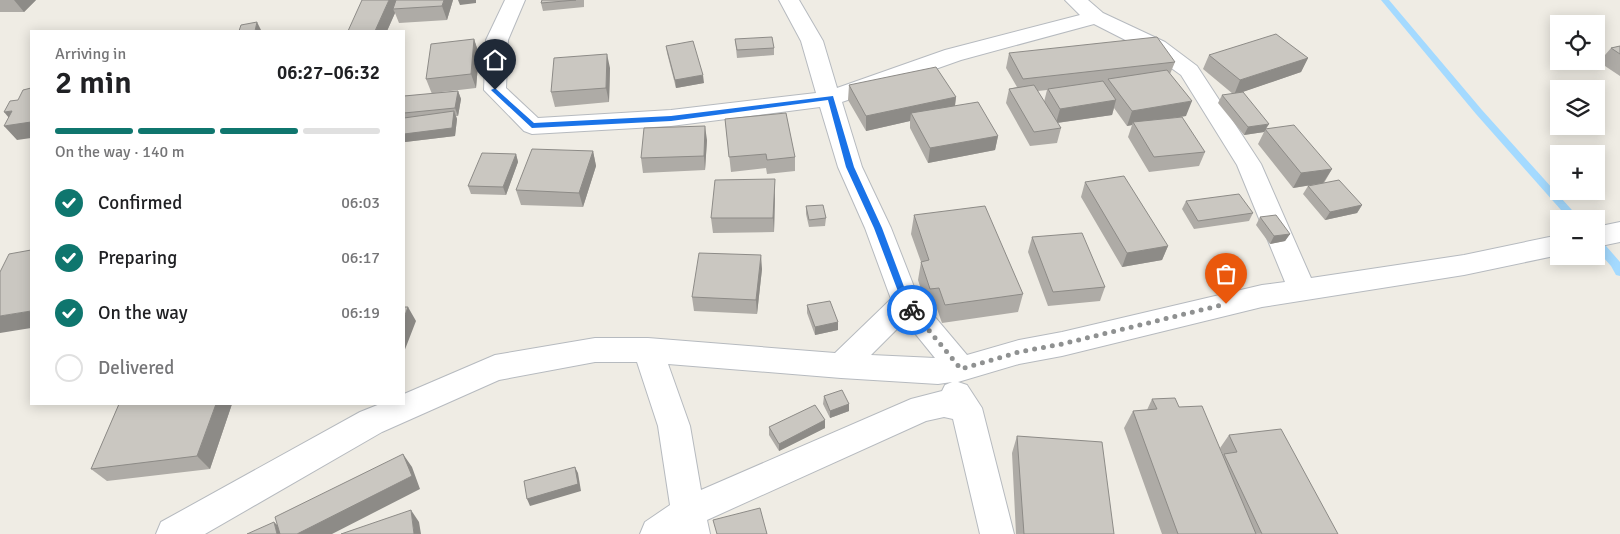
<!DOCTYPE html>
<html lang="en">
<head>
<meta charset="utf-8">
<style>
  :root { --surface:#fff; --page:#f6f6f6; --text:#202124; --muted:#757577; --line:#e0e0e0; --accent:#0f766e }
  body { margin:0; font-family:Signika,sans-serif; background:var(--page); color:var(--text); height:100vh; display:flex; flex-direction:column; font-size:19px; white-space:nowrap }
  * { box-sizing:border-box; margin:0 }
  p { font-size:16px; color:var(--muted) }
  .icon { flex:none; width:28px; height:28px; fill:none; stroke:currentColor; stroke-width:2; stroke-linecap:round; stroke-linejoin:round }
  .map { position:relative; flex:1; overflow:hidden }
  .panel { position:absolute; left:30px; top:30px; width:375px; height:375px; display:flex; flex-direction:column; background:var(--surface); border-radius:0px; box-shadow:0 2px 12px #0003 }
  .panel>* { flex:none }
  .buttons { position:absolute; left:1550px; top:15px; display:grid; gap:10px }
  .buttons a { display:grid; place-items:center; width:55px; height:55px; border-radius:0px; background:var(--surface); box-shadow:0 2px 12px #0003; font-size:25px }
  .pin { position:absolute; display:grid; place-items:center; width:42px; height:42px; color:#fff; margin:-51px -21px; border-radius:50% 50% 50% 0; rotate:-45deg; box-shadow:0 0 5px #0007 }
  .pin .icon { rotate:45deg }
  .courier { position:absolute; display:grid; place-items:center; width:50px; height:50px; margin:-25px; border:4px solid #1a73e8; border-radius:50%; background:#fff; color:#222; box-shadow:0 1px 6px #0007 }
  .head em { font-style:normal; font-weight:600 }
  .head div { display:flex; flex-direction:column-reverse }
  .head { display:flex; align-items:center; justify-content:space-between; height:85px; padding:0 25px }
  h1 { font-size:32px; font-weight:600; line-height:38px }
  .bar { display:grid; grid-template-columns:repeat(4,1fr); gap:8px 5px; align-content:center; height:60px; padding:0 25px }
  .bar i { height:6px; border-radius:4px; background:var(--line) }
  .bar .active { background:var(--accent) }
  .bar p { grid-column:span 4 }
  ol { padding:0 25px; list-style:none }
  li { display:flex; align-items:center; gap:15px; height:55px }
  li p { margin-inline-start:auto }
  li .icon { padding:5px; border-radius:50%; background:var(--accent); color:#fff; stroke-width:4 }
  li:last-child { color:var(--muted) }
  li i { width:28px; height:28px; border:2px solid var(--line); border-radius:50% }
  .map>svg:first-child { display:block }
</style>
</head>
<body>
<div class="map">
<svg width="1620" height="534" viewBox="0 0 1620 534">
  <rect width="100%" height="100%" fill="#efece4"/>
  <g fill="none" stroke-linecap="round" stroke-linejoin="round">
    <!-- stream -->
    <path fill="#a4daff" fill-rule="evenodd" d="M1381,0h8l93,110 98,109h-11l-93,-105z
      M1596,238l4,1 20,23v14l-4,-1 -5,-9 -15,-17z"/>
    <!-- minor casing -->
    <g stroke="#b6babf" stroke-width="2">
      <path id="minor" d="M505,0h20l-17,40 -2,48 32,30 133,-8 145,-17 -15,-52 -22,-41h20l24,41 14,47 108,-38 135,-35 -15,-15h23l15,13 62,29 32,24 64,98 50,114 153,-23 95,-20v20l-95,20 -202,32 -200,49 -43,8 -61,18 9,3 15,23 32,126h-34l-27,-115 -9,-2 -18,4 -219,99 3,14h-70l5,-12 25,-17 -12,-79 -21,-64h-42l-96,18 -117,52 -177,102h-49l5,-12 199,-110 20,-8h24v-10l91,-39 100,-17h53l187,15 56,-54 -26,-71 -27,-61 -18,-60 -149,19 -139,8 -8,-3 -40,-41 2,-50zM1094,24l55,28 32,23 56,90 48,117 -23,3 -200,47 -43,8 -52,15 -49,-58 -27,-69 -29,-61 -20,-65 119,-42zM905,321l30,37 -64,-3zM668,364l173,14 97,6 14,-2 -7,3 -3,6 -31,8 -210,91 -11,-64z
        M1620,222v20l-24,5v-20z"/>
    </g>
    <!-- minor -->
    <use href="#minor" fill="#fff" fill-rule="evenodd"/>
  </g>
  <!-- wall -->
  <path fill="#aeaba6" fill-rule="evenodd" d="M0,0h36l-12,12h-24z
    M453,0l-6,20 -48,3 -4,-10 -8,18h-39l48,-30z
    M542,0h42v7l-41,4 -2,-8z
    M474,39l5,15 -3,34 -43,5 25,-2 3,8 -3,17h-2l1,3 -2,17 -50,6 -1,-2v-44l28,-2 -6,-15z
    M735,39l39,9v7l-37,3z
    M666,46l38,37 -28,5 -9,-35z
    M1620,46v30l-21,-14 12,-14z
    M1009,53l166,9 -5,12 16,42 -17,2 36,34 -6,14 -50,6 -21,-35 4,-12 -5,1 -13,-18 -2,7 -55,8 4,5 -4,15 -27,3 -24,-43 3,-14 8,-2 -11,-19zM1047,90l-3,12 -6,-11z
    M1209,55l99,3 -7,14 -62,21 27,36 66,40 -8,14 38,22 -5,8 -32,7 -22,-26 5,-8 10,-2 -25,4 -35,-44 6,-12 -20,3 -26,-32 4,-8 11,-1 -30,-25z
    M610,68l-1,34 -54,5 -4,-15z
    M849,85l107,12 -1,9 43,30 -3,14 -67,13 -18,-35v-7l-44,10 -18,-31z
    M725,119l70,38v14l-28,3 -1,-6 -35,4z
    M707,140l-2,30 -62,3 -2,-15z
    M593,151l3,15 -13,41 -62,-2 -5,-15z
    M516,154l2,8 -12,33 -35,-1 -3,-8z
    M1085,182l83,64 -6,14 -40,7 -41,-70z
    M775,194l-1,38 -61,1 -2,-15z
    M1186,201l67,12 -4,8 -55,8 -12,-20z
    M806,206l20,12 -1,8 -16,1 -3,-13z
    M914,215l109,79 -5,18 -76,11 -6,-17 -9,2 -9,-28 3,-18 -10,-28z
    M1260,217l30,17 -5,7 -15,3 -14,-19z
    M1032,237l73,50 -5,14 -52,5 -20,-54z
    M762,269l-5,45 -63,-3 -2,-14z
    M807,305l31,17v8l-23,5 -8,-22z
    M824,396l25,8v7l-19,7 -7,-14z
    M1152,399l27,8 44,49v-1l-3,-7 9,-13 109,99h-176l-38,-106 9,-17 14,-1z
    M119,404h113l-22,65 -103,12 -16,-12z
    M825,420v8l-46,23 -10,-16v-8z
    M1017,436l97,98h-98l-4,-81z"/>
  <!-- shaded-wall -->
  <path fill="#8d8b87" d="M14,0h22l-12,12z
    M389,0h7l2,5 -5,4 2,4 -8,18h-12z
    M444,0h9l-6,20 -5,-14z
    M458,0h18v3l-16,2z
    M257,22l4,8v1h-6z
    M474,39l5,15 -3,34 -5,-14z
    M607,54l3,14 -1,34 -3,-14z
    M1308,58l-7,14 -67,23 6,-15z
    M703,75l1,8 -28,5 -1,-8z
    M458,91l3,8 -3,17 -3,-8z
    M956,97l-2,15 -43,1 -1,8 -44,10v-15z
    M1116,100l-4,15 -56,8 4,-14z
    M1192,101l-6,15 -52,8 -1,-2 -1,3 -5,1 5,-15z
    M12,111l19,11v16l-14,2 -13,-14 10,-2 -10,-12z
    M454,111l3,8 -2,17 -50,6 -1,-2v-6z
    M1269,124l-5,8 -20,3 4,-8z
    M705,126l2,14 -2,30 -1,-14z
    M998,136l-3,14 -67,13 2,-15z
    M593,151l3,15 -13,41 -4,-14z
    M516,154l2,8 -12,33 -3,-8z
    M1332,169l-9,14 -30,5 8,-15z
    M775,179v15l-1,38 -1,-14z
    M1362,205l-5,8 -32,7 5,-8z
    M1290,234l-5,7 -15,3 4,-8z
    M1168,246l-6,14 -40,7 5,-14z
    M761,255l1,14 -5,45 -1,-14z
    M408,307l8,14 -12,31v-34z
    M31,311v17l-31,5v-17z
    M838,322v8l-23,5v-8z
    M216,404h16l-22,65 -13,-13z
    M849,404v7l-19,7v-7z
    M825,420v8l-46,23v-7z
    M403,454l9,13 8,22 -88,45h-35z
    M575,467l3,6 3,18 -51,15 -3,-7z
    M411,510l8,12 2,12h-7z
    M274,522l13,12h-10z"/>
  <!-- building -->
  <path fill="#cac7c1" stroke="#8d8b87" d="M362,0h27l-14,31h-27z
    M396,0h48l-2,6 -49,3z
    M542,0h34l-35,3z
    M257,22l-2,9h-16l2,-6z
    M1276,34l32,24 -68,22 -31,-25z
    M772,37l2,11 -37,2 -2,-11z
    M1157,37l18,25 -152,17 -14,-26z
    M474,39l-3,35 -45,5 5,-35z
    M693,41l10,34 -28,5 -9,-34z
    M1620,46v8l-9,-6z
    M607,54l-1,34 -55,4 3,-34z
    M936,67l20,30 -90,19 -17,-31z
    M1167,70l25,31 -60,10 -24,-32z
    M1103,81l13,19 -56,9 -12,-20z
    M1034,85l27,43 -27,4 -25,-43z
    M31,88v34l-27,4 8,-15 -8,1 6,-11 8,-1 5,-10z
    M458,91l-3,17 -51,5v-17z
    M1243,92l26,32 -21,3 -26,-32z
    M978,102l20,34 -68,12 -19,-35z
    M454,111l-2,17 -48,6v-16z
    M786,113l9,44 -28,3 -1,-6 -37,3 -4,-38z
    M1182,117l23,35 -51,5 -21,-35z
    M1294,125l38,44 -31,4 -36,-44z
    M705,126l-1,30 -63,2 3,-30z
    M532,149l61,2 -14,42 -63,-3z
    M482,153l34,1 -13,33 -35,-1z
    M1124,176l44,70 -41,7 -42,-71z
    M775,179l-2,39h-62l4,-38z
    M1339,180l23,25 -32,7 -22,-26z
    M1239,194l14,19 -55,8 -12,-20z
    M823,205l3,13 -17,2 -3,-14z
    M985,206l38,88 -78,11 -6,-17 -9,1 -9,-27 8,-2 -15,-45z
    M1276,215l14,19 -16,2 -14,-19z
    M1082,233l23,54 -52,5 -21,-55z
    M31,250v61l-31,5v-44l9,-18z
    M699,253l62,2 -5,45 -64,-3z
    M830,301l8,21 -23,5 -8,-22z
    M404,307h4l-4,11z
    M842,390l7,14 -19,7 -6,-15z
    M1175,398l4,9 23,-1 54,128h-78l-45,-123 24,-2 -5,-10z
    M119,404h97l-19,52 -106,13z
    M815,405l10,15 -46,24 -10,-17z
    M1281,429l57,105h-76l-38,-80 13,-2 -8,-17z
    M1017,436l85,6 12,92h-90z
    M403,454l9,22 -115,58h-17l-5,-17z
    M575,467l3,17 -51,15 -3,-18z
    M760,508l7,26h-50l-4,-14z
    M411,510l3,24h-73z
    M274,522l3,12h-30z"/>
  <!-- route -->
  <path fill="#1a73e8" d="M495,88l39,35 137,-7 162,-20 21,71 28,61 27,72 8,10 -2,2h-6l-7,-10 -28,-74 -28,-61 -18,-67 -157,21 -139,7 -40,-37 -1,-1z"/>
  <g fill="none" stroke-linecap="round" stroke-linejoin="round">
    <!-- done -->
    <path stroke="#8f9191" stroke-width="5" stroke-dasharray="0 9" d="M912,310l49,59 58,-17 43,-8 164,-40"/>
  </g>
</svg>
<div class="buttons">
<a><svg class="icon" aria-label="locate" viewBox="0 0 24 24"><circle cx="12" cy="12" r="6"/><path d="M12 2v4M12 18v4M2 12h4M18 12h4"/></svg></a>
<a><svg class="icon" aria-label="layers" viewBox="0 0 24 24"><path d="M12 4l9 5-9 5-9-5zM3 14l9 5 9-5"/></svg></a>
<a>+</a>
<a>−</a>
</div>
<div class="pin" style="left:1226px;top:304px;background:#ea580c"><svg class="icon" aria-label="bag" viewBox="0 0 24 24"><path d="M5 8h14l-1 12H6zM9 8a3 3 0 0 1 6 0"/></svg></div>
<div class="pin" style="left:495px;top:90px;background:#1f2937"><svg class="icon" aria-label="home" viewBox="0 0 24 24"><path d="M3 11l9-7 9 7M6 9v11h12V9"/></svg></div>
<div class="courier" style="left:912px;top:310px"><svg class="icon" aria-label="bike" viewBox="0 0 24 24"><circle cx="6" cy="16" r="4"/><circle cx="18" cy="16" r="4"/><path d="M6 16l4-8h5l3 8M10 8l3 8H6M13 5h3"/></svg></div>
<section class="panel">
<div class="head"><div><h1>2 min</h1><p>Arriving in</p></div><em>06:27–06:32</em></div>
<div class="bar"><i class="active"></i><i class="active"></i><i class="active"></i><i></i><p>On the way · 140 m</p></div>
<ol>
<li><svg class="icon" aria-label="check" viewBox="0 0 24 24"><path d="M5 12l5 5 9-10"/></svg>Confirmed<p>06:03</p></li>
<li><svg class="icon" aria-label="check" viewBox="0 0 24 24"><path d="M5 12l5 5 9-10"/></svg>Preparing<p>06:17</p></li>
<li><svg class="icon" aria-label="check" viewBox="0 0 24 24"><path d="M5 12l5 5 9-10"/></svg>On the way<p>06:19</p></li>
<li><i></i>Delivered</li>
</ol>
</section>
</div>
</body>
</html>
